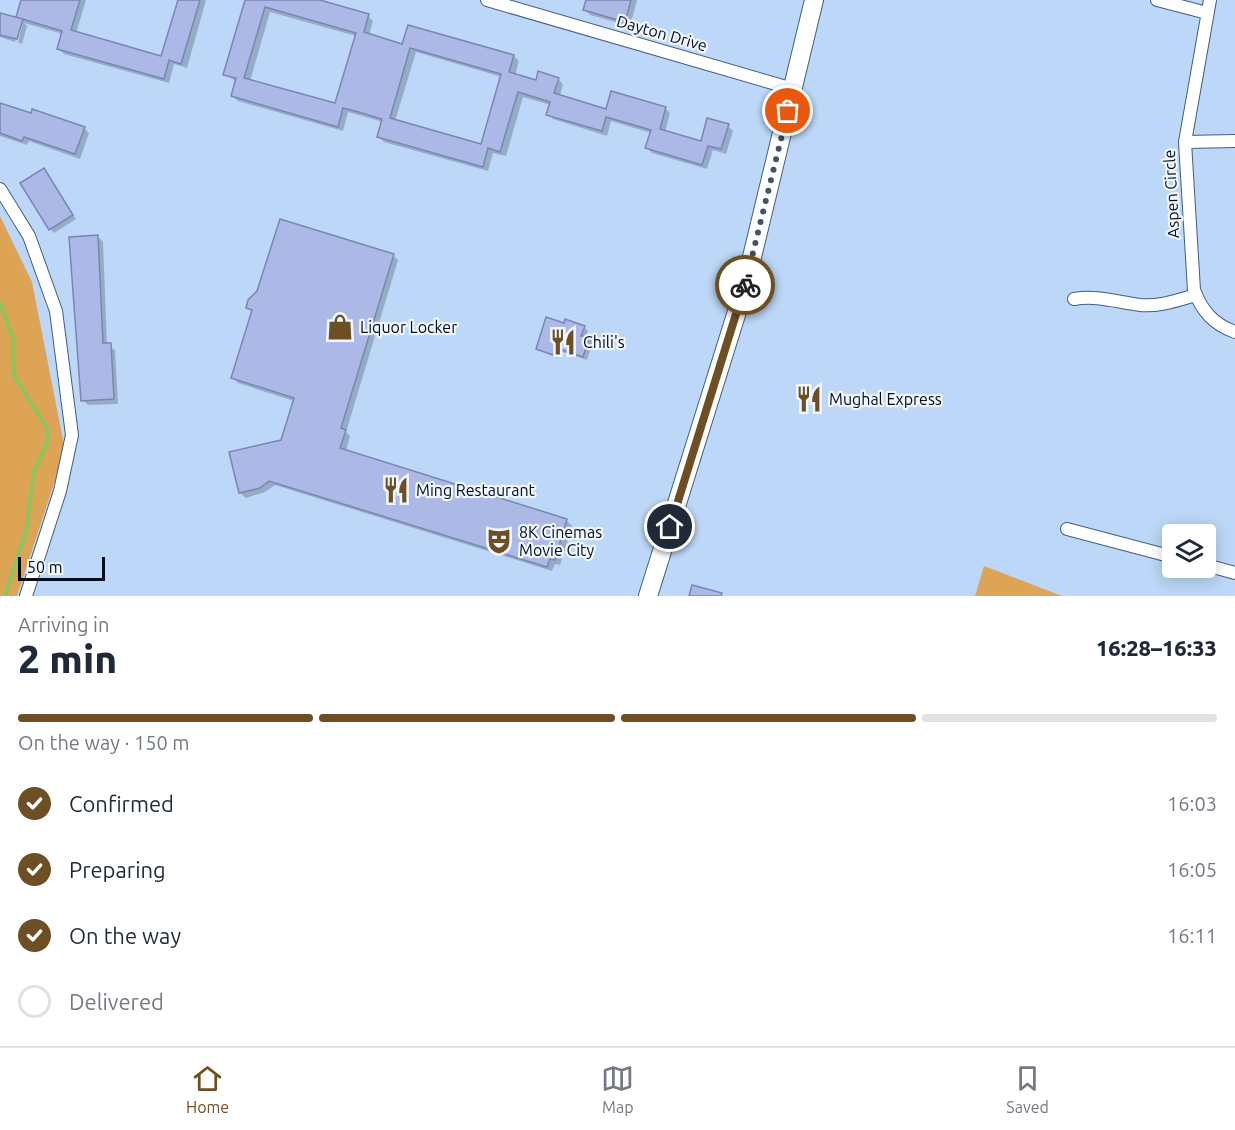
<!DOCTYPE html>
<html lang="en">
<head>
<meta charset="utf-8">
<style>
  :root { --surface:#fff; --page:#f2f2f3; --text:#1f2937; --muted:#747a83; --line:#e0e1e3; --accent:#6e4f24 }
  body { margin:0; font-family:Ubuntu,sans-serif; background:var(--page); color:var(--text); height:100vh; display:flex; flex-direction:column; font-size:22px; white-space:nowrap }
  * { box-sizing:border-box; margin:0 }
  p { font-size:20px; color:var(--muted) }
  .icon { flex:none; width:33px; height:33px; fill:none; stroke:currentColor; stroke-width:2; stroke-linecap:round; stroke-linejoin:round }
  .map { position:relative; height:596px; overflow:hidden }
  .sheet { display:flex; flex-direction:column; background:var(--surface); flex:1 }
  .sheet>* { flex:none }
  .buttons { position:absolute; left:1162px; top:524px; display:grid; gap:12px }
  .buttons a { display:grid; place-items:center; width:54px; height:54px; border-radius:6px; background:var(--surface); box-shadow:0 3px 15px #0003; font-size:30px }
  .scale { position:absolute; left:18px; bottom:15px; width:87px; box-sizing:border-box; padding-left:6px; border:3px solid #030c1a; border-top:0; font-size:16px; line-height:21px; white-space:nowrap; color:#030c1a; -webkit-text-stroke:4px #eff6fe; paint-order:stroke }
  .pin { position:absolute; display:grid; place-items:center; width:51px; height:51px; color:#fff; margin:-26px; border:3px solid #fff; border-radius:50%; box-shadow:0 2px 6px #0007 }
  .courier { position:absolute; display:grid; place-items:center; width:60px; height:60px; margin:-30px; border:4px solid #6e4f24; border-radius:50%; background:#fff; color:#222; box-shadow:0 2px 8px #0007 }
  .headline em { font-style:normal; font-weight:800 }
  .headline div { display:flex; flex-direction:column-reverse }
  .headline { display:flex; align-items:center; justify-content:space-between; height:102px; padding:0 18px }
  h1 { font-size:39px; font-weight:800; line-height:45px }
  .bar { display:grid; grid-template-columns:repeat(4,1fr); gap:9px 6px; align-content:center; height:72px; padding:0 18px }
  .bar i { height:8px; border-radius:4px; background:var(--line) }
  .bar .current { background:var(--accent) }
  .bar p { grid-column:span 4 }
  ol { padding:0 18px; list-style:none }
  li { display:flex; align-items:center; gap:18px; height:66px }
  li p { margin-inline-start:auto }
  li .icon { padding:6px; border-radius:50%; background:var(--accent); color:#fff; stroke-width:4 }
  li:last-child { color:var(--muted) }
  li i { width:33px; height:33px; border:3px solid var(--line); border-radius:50% }
  .menu { display:flex; justify-content:space-around; align-items:center; height:84px; border-top:2px solid var(--line); background:var(--surface); font-size:16px; color:var(--muted) }
  .menu a { display:grid; justify-items:center; gap:3px }
  .menu .current { color:var(--accent) }
  .map>svg:first-child { display:block }
</style>
</head>
<body>
<div class="map">
<svg width="1235" height="596" viewBox="0 0 1235 596">
  <rect width="100%" height="100%" fill="#bcd7f7"/>
  <!-- green -->
  <path fill="#dea455" d="M0,216l32,66 33,168 -48,146h-17z
    M984,566l78,30h-87z"/>
  <!-- shadow -->
  <path fill="#0003" fill-rule="evenodd" d="M22,0h64l-10,33 86,24 17,-57h27l-19,68 -13,-4 -5,19 -105,-29 -5,-5 4,-15 -39,-11 3,3 -5,18 -4,-2 5,-20h-3l-5,20 -15,-5v-22l21,6 -4,-4z
    M260,0h54l54,16 5,5 -4,14 34,10 111,11 5,5 -4,15 22,6 21,-3 5,5 -3,12 47,15 58,-3 5,5 -5,19 37,11 26,-17 5,5 -7,23 -13,-4 -6,19 -55,-16 -5,-5 4,-15 -40,-12 -4,15 -54,-17 -5,-5 3,-9 -28,-8 -17,59 -13,-3 -5,18 -104,-29 -6,-6 5,-14 -35,-10 -5,19 -105,-30 -6,-5 5,-14 -13,-8zM270,12l86,24 -20,69 -86,-24zM416,52l86,25 -20,69 -87,-25z
    M587,0h50l-7,26 -40,-11 -5,-6z
    M0,105l84,23 5,5 -9,26 -51,-18 -2,4 -27,-9z
    M44,170l32,49 -22,14 -4,-4z
    M98,237l5,5 4,103 8,5 3,54 -30,1 -5,-5z
    M393,255l5,5 -52,172 4,4 -4,15 221,70 5,5 -12,39 -5,-1 -3,7 -277,-86 -10,7 -19,6 -6,-5 42,-52 12,-40 -56,-18 -5,-5 20,-65 -6,-6z
    M584,327l4,4 -2,6 7,4 -6,19 -27,-9 -3,7 -19,-9z"/>
  <g fill="none" stroke-linecap="round" stroke-linejoin="round">
    <!-- stream -->
    <path stroke="#8cc45e" stroke-width="4" d="M0,303l13,34 1,38 33,53 1,13 -14,30 -8,60 -21,65"/>
  </g>
  <!-- building -->
  <path fill="#acb9e7" stroke="#7a86b1" stroke-width="1.5" fill-rule="evenodd" d="M21,0h59l-9,30 90,26 17,-56h22l-19,64 -12,-4 -5,19 -107,-30 5,-18 -46,-14z
    M245,0h75l49,14 -5,18 38,12 6,-19 106,30 -5,17 27,8 2,-9 21,7 -5,15 52,16 5,-18 55,16 -6,22 41,12 6,-23 22,6 -8,25 -13,-3 -6,19 -57,-17 6,-18 -45,-13 -4,14 -56,-16 4,-13 -32,-10 -18,60 -12,-4 -5,19 -106,-30 5,-18 -27,-8 -12,-3 -5,19 -107,-31 5,-18 -13,-3zM265,7l91,26 -21,70 -91,-25zM410,48l91,26 -20,70 -91,-26z
    M586,0h45l-6,22 -42,-12z
    M0,13l23,6 -6,20 -17,-4z
    M0,103l31,10 1,-4 53,18 -10,27 -51,-17 -2,4 -22,-8z
    M44,168l29,47 -24,15 -29,-47z
    M280,219l114,35 -53,174 5,2 -6,18 227,71 -12,41 -5,-1 -3,8 -278,-86 -9,7 -21,5 -10,-41 52,-12 13,-42 -63,-20 21,-68 -6,-2 2,-8 9,-9z
    M98,235l5,108h8l3,56 -33,2 -12,-164z
    M546,317l18,6 1,-4 20,7 -4,10h9l-7,21 -27,-9 -3,7 -17,-6z
    M692,585l30,8 -1,3h-32z"/>
  <g fill="none" stroke-linecap="round" stroke-linejoin="round">
    <!-- street casing -->
    <g stroke="#415f82" stroke-width="14">
      <path id="street" d="M487,0l306,89
        M1157,0l50,13
        M1210,0l-25,142 9,148c8,21 19,34 41,42
        M1185,142l50,-1
        M0,189l29,47 27,75 16,124 -12,56 -34,105
        M1074,299c24,-4 42,3 66,6 19,2 38,-5 56,-10
        M1067,529l106,28
        M1206,565l29,8"/>
    </g>
    <!-- secondary casing -->
    <g stroke="#415f82" stroke-width="20">
      <path id="secondary" d="M648,596l97,-310 69,-286"/>
    </g>
    <!-- street -->
    <use href="#street" stroke="#fff" stroke-width="12"/>
    <!-- secondary -->
    <use href="#secondary" stroke="#fff" stroke-width="18"/>
  </g>
  <g fill="none" stroke-linecap="round" stroke-linejoin="round">
    <!-- done -->
    <path stroke="#445367" stroke-width="6" stroke-dasharray="0 10.8" d="M745,285l43,-174"/>
    <!-- route -->
    <path stroke="#6e4f24" stroke-width="8" d="M670,527l75,-242"/>
  </g>
  <!-- icons -->
  <defs>
    <g id="shop-bare" transform="scale(2.07)"><path d="M-5-2.5h2.3a2.7 3.5 0 0 1 5.4 0H5L5.5 6h-11ZM-1.5-2.5h3a1.5 2.3 0 0 0-3 0Z" fill="#6e4f24" stroke="#eff6fe" stroke-width="2.5" paint-order="stroke"/></g>
    <g id="restaurant-bare" transform="scale(2.07)"><path d="M-5-6h1v4h1v-4h1v4h1v-4h1v5L-1.5 .5V6h-2V.5L-5-1ZM5-6V6H3V1.5H1.5Q1.5-4 5-6Z" fill="#6e4f24" stroke="#eff6fe" stroke-width="2.5" paint-order="stroke"/></g>
    <g id="theatre-bare" transform="scale(2.07)"><path d="M-5-5.5Q0-4 5-5.5V0Q5 5 0 6Q-5 5-5 0ZM-3.3-2.5H-1v1.5H-3.3ZM1-2.5H3.3v1.5H1ZM-2.8 1Q0 5.5 2.8 1Z" fill="#6e4f24" stroke="#eff6fe" stroke-width="2.5" paint-order="stroke"/></g>
  </defs>
  <g fill-rule="evenodd">
    <use href="#shop-bare" x="340" y="327"/>
    <use href="#restaurant-bare" x="563" y="342"/>
    <use href="#restaurant-bare" x="809" y="399"/>
    <use href="#restaurant-bare" x="396" y="490"/>
    <use href="#theatre-bare" x="499" y="541"/>
  </g>
  <g text-anchor="middle" dominant-baseline="central" stroke-width="4.5" stroke-linejoin="round" paint-order="stroke">
    <!-- street labels -->
    <g font-size="16" fill="#030c1a" stroke="#eff6fe">
      <text transform="translate(662 33) rotate(16)">Dayton Drive</text>
      <text transform="translate(1171 194) rotate(-93)">Aspen Circle</text>
    </g>
    <!-- poi labels -->
    <g font-size="16" fill="#030c1a" stroke="#eff6fe" text-anchor="start">
      <text x="360" y="327">Liquor Locker</text>
      <text x="583" y="342">Chili's</text>
      <text x="829" y="399">Mughal Express</text>
      <text x="416" y="490">Ming Restaurant</text>
      <text x="519" y="532">8K Cinemas<tspan x="519" dy="18">Movie City</tspan></text>
    </g>
  </g>
</svg>
<div class="buttons">
<a><svg class="icon" aria-label="layers" viewBox="0 0 24 24"><path d="M12 4l9 5-9 5-9-5zM3 14l9 5 9-5"/></svg></a>
</div>
<div class="scale">50 m</div>
<div class="pin" style="left:788px;top:111px;background:#ea580c"><svg class="icon" aria-label="bag" viewBox="0 0 24 24"><path d="M5 8h14l-1 12H6zM9 8a3 3 0 0 1 6 0"/></svg></div>
<div class="pin" style="left:670px;top:527px;background:#1f2937"><svg class="icon" aria-label="home" viewBox="0 0 24 24"><path d="M3 11l9-7 9 7M6 9v11h12V9"/></svg></div>
<div class="courier" style="left:745px;top:285px"><svg class="icon" aria-label="bike" viewBox="0 0 24 24"><circle cx="6" cy="16" r="4"/><circle cx="18" cy="16" r="4"/><path d="M6 16l4-8h5l3 8M10 8l3 8H6M13 5h3"/></svg></div>
</div>
<section class="sheet">
<div class="headline"><div><h1>2 min</h1><p>Arriving in</p></div><em>16:28–16:33</em></div>
<div class="bar"><i class="current"></i><i class="current"></i><i class="current"></i><i></i><p>On the way · 150 m</p></div>
<ol>
<li><svg class="icon" aria-label="check" viewBox="0 0 24 24"><path d="M5 12l5 5 9-10"/></svg>Confirmed<p>16:03</p></li>
<li><svg class="icon" aria-label="check" viewBox="0 0 24 24"><path d="M5 12l5 5 9-10"/></svg>Preparing<p>16:05</p></li>
<li><svg class="icon" aria-label="check" viewBox="0 0 24 24"><path d="M5 12l5 5 9-10"/></svg>On the way<p>16:11</p></li>
<li><i></i>Delivered</li>
</ol>
</section>
<nav class="menu">
<a class="current"><svg class="icon" aria-label="home" viewBox="0 0 24 24"><path d="M3 11l9-7 9 7M6 9v11h12V9"/></svg>Home</a>
<a><svg class="icon" aria-label="map" viewBox="0 0 24 24"><path d="M3 6l6-2 6 2 6-2v14l-6 2-6-2-6 2zM9 4v14M15 6v14"/></svg>Map</a>
<a><svg class="icon" aria-label="saved" viewBox="0 0 24 24"><path d="M7 4h10v16l-5-4-5 4z"/></svg>Saved</a>
</nav>
</body>
</html>
